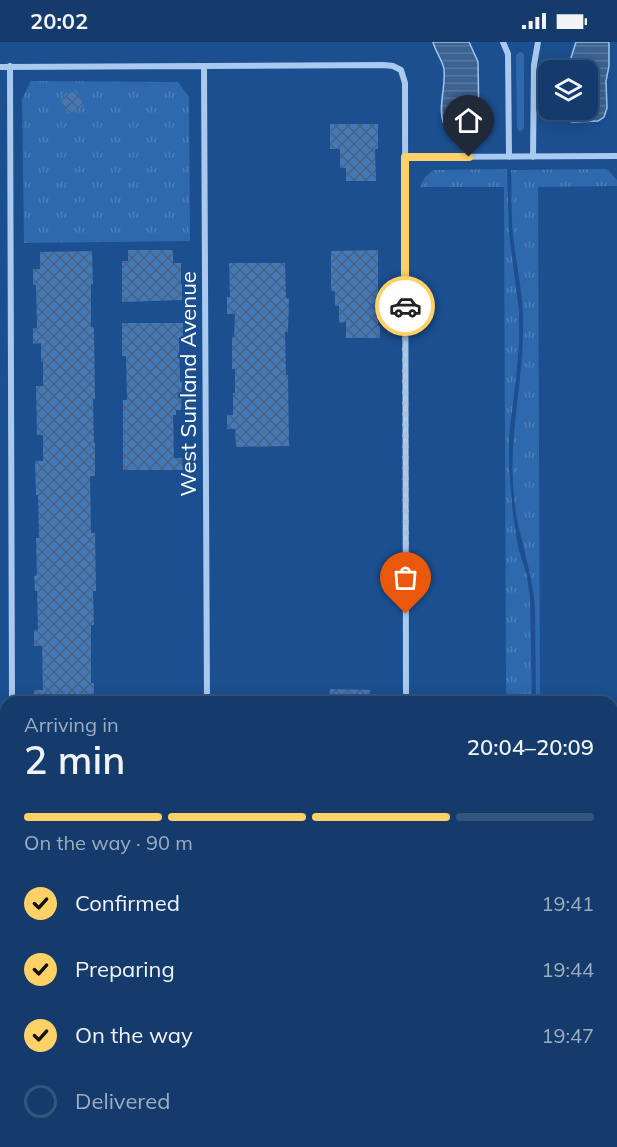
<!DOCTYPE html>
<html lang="en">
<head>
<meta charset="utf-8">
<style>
  :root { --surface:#143b6b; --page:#214673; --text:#f1f3f6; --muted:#9dadc1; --line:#33557e; --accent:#ffd166 }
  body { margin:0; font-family:Mulish,sans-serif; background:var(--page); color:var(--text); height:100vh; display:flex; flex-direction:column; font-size:22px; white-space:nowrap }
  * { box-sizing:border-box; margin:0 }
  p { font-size:20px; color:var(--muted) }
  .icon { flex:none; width:33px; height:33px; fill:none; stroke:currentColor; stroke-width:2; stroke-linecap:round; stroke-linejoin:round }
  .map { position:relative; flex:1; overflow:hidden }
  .drawer { position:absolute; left:0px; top:654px; width:618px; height:452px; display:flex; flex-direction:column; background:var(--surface); border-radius:18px 18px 0 0; box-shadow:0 3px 15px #0003,0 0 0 2px var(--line) }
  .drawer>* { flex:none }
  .buttons { position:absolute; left:538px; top:18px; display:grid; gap:12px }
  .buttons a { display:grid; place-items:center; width:60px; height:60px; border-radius:12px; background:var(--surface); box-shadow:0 3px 15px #0003,0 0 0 2px var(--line); font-size:30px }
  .pin { position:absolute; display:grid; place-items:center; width:51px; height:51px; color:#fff; margin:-62px -26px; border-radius:50% 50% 50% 0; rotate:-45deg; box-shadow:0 0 6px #0007 }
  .pin .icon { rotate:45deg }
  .courier { position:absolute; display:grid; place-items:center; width:60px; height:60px; margin:-30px; border:4px solid #ffd166; border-radius:50%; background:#fff; color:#222; box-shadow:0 2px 8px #0007 }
  .head em { font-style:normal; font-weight:600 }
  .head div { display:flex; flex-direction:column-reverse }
  .head { display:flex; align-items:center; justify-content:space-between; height:102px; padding:0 24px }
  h1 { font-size:39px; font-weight:600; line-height:45px }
  .bar { display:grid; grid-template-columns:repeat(4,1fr); gap:9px 6px; align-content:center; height:72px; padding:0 24px }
  .bar i { height:8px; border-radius:4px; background:var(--line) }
  .bar .active { background:var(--accent) }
  .bar p { grid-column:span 4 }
  ol { padding:0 24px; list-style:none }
  li { display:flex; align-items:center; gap:18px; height:66px }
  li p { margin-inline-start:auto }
  li .icon { padding:6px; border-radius:50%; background:var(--accent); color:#111; stroke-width:4 }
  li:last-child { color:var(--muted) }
  li i { width:33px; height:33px; border:3px solid var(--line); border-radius:50% }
  .status { display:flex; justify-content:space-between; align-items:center; height:42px; padding:0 30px; background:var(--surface); direction:ltr }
  .status svg { height:16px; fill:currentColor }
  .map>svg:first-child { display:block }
</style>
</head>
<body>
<div class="status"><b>20:02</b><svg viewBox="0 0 49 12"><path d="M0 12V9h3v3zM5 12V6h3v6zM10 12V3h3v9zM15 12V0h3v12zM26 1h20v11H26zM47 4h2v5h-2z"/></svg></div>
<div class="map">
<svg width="617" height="1105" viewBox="0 0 617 1105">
  <defs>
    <pattern id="grass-tufts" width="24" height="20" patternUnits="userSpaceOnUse" patternTransform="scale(1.5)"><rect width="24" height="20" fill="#2e69ad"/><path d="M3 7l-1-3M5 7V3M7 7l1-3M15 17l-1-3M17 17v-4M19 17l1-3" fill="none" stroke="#4d80b9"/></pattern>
    <pattern id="water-rules" width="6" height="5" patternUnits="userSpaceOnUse" patternTransform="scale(1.5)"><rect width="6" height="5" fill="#3c6290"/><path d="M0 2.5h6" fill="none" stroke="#597aa1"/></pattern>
    <pattern id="building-cross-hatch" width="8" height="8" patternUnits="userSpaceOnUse" patternTransform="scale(1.5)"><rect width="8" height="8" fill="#4478b7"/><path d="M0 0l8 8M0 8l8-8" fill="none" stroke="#486282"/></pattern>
  </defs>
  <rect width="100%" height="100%" fill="#1b4f8f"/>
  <!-- grass -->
  <path fill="url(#grass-tufts)" d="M520,10l3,1 1,2v71l-1,4 -4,1 -2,-3 -1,-73z
    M31,39l147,1 11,15 1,144 -166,2 -2,-144z
    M507,127l2,64 10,78v33l-3,34 -7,58v32l4,47 5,32 9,29 3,21 2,105h-26l-2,-515h-84l5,-10 8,-7z
    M605,127l3,1 9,10v6l-79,1 2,515h-4l-1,-94c-2,-28 -10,-53 -16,-80 -4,-15 -5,-31 -6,-45 -3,-52 10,-103 10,-154 1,-33 -7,-64 -10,-95 -2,-21 -1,-43 -2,-64z
    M6,777v136l-1,1 -5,-6v-130z
    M612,815h5v66h-5z"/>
  <!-- water -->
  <path fill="url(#water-rules)" stroke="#9cc4f0" stroke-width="1.5" d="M433,0h36l9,20 1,60c-11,6 -24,4 -36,0 -5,-17 3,-35 1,-53 -2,-10 -9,-18 -11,-27z
    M576,0h33v24l-3,15 1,27 -3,9 -6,4 -25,1 -4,-1 -3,-3 -2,-8h24v-40h-19l1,-9z
    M0,799l6,2v71l-6,-2z"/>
  <!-- building -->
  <path fill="url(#building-cross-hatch)" d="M76,48l8,16 -16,8 -8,-15z
    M330,82h48v25h-3l1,32h-30v-13h-6v-19h-10z
    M128,208h45v13h8v21h1v16l-60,2v-41h6z
    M378,208v76h2v12h-34v-16l-7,1v-17h-4v-15h-4v-40z
    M92,209l1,33h-2v43h3l1,72h-2l1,44h1v33h-5l1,57h4l1,58h-3l1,34h-3v58h3v19h-59l-1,-12h9l-1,-44h-8v-16h4l-1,-39h-2l-1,-15 3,-1 -1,-37h3l-1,-43h-2l-1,-34h8v-26h-6l-1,-49h7v-24h-2v-19l-8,1v-16h4l-1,-43h-3v-16h7v-17z
    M229,221h56l1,35 3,1 -1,33h-3l1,43h2l1,71 -53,1 -1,-18h-8v-14h6v-22h2v-24h-3v-32h2l1,-23h-8v-17h3z
    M122,281h61v16h-4l1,43h2l-1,28h-5v5h-3l1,43h8l1,12h-60v-70h4l-1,-44h-4z
    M330,647l40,1v12h-41z"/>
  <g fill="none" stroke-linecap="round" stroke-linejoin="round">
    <!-- path -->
    <path stroke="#a9c9ee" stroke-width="3" stroke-dasharray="3 4.5" stroke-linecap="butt" d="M614,829h3
      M614,867h3"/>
    <!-- street -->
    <path stroke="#a9c9ee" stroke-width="6" d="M503,0l5,12 1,103
      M10,24l2,636
      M204,24l3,636
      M0,25l384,-2 9,1 8,4 4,13 1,619
      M405,115l212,-1
      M533,115l1,-92 4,-23
      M612,799l5,-1
      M612,898h5
      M12,1100v5
      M241,1100v5
      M443,1100v5"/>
  </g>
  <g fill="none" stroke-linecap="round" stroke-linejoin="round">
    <!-- done -->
    <path stroke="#afc1d8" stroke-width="6" stroke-dasharray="0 10.8" d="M405,264l1,308"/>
    <!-- route -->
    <path stroke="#ffd166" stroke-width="8" d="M405,264v-149h64"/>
  </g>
  <g text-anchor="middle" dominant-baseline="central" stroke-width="4.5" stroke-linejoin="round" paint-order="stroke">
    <!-- street labels -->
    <g font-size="22" fill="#fff" stroke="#1b4f8f">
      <text transform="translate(188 342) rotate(-90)">West Sunland Avenue</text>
    </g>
  </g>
</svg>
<div class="buttons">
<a><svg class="icon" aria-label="layers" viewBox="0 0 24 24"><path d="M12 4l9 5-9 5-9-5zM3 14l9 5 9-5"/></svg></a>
</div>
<div class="pin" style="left:406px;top:572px;background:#ea580c"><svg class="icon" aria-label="bag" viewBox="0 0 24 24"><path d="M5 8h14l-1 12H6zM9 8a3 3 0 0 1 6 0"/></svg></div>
<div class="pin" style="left:469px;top:115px;background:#1f2937"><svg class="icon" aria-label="home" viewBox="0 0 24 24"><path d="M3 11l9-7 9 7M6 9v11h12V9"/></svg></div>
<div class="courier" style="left:405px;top:264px"><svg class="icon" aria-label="car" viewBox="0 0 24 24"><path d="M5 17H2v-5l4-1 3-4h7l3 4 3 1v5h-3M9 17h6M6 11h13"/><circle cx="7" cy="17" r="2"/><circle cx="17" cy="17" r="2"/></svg></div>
<section class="drawer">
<div class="head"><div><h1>2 min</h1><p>Arriving in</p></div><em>20:04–20:09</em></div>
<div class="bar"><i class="active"></i><i class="active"></i><i class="active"></i><i></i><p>On the way · 90 m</p></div>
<ol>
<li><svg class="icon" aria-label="check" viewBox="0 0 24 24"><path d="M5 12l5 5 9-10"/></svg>Confirmed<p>19:41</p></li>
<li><svg class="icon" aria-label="check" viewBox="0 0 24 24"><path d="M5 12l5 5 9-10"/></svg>Preparing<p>19:44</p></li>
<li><svg class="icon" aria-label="check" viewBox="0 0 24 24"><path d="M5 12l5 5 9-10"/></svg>On the way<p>19:47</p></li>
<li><i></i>Delivered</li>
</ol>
</section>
</div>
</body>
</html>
